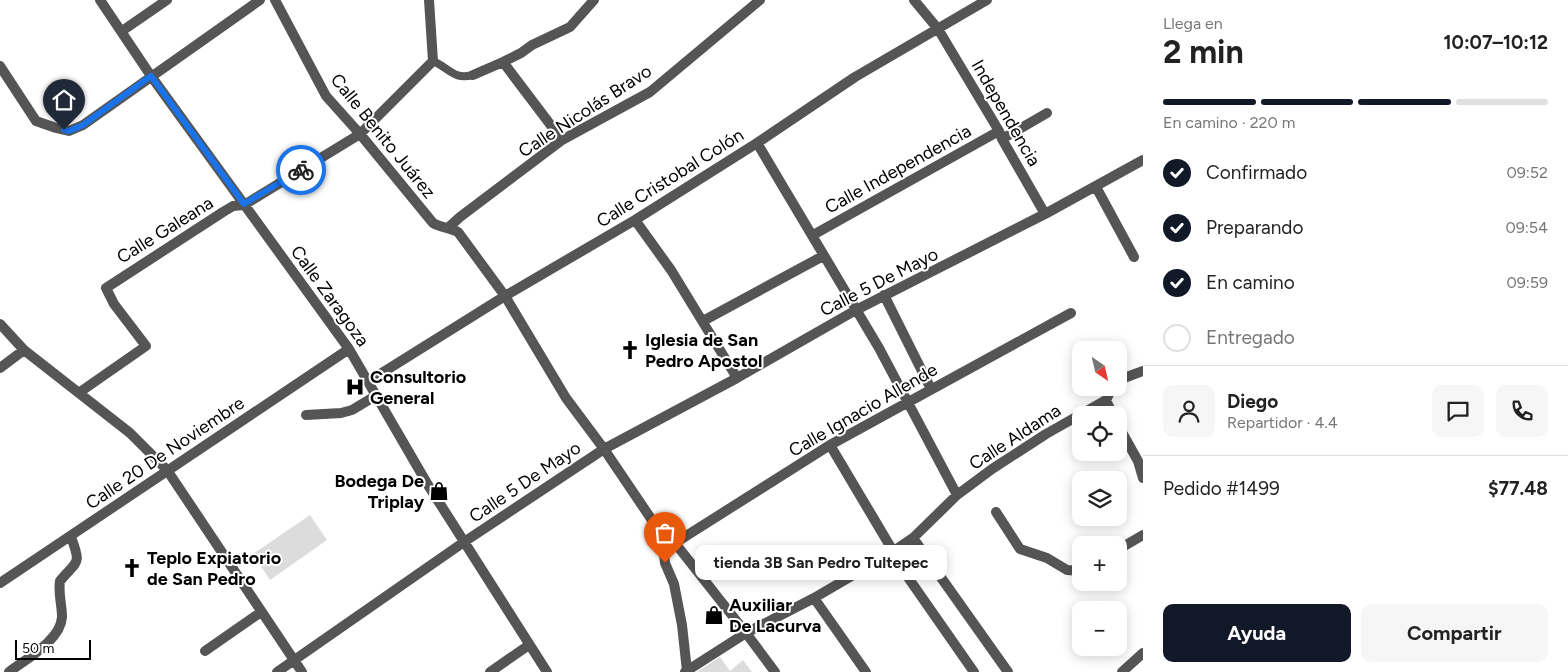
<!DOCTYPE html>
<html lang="es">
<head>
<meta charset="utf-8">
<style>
  :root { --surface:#fff; --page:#f6f6f6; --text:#222; --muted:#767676; --line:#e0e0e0; --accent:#111827 }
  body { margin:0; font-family:Figtree,sans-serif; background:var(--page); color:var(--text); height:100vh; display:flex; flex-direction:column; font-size:19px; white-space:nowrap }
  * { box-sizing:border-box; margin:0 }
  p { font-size:16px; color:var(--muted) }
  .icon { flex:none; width:28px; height:28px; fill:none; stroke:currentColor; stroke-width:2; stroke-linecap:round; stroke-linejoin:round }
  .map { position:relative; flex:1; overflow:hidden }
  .details { display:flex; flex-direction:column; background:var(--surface); width:425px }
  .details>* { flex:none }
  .needle { width:32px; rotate:146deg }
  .fabs { position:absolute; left:1072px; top:341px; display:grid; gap:10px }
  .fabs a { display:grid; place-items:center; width:55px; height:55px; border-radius:10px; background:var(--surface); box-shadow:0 2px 12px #0003; font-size:25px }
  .scale { position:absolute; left:15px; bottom:12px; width:76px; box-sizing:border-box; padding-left:5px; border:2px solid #000; border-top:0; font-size:14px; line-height:18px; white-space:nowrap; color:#000; -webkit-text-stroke:4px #fff; paint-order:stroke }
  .pin { position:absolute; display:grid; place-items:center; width:42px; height:42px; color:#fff; margin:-51px -21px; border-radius:50% 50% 50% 0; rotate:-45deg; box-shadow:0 0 5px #0007 }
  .pin .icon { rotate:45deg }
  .courier { position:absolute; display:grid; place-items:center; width:50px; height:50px; margin:-25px; border:4px solid #1a73e8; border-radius:50%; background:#fff; color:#222; box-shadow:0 1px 6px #0007 }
  .bubble { position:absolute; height:35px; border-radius:10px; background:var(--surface); box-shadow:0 2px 12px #0003; font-size:16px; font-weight:700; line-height:35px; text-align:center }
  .overview em { font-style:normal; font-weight:700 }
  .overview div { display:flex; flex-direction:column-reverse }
  .overview { display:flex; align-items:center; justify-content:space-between; height:85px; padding:0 20px }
  h1 { font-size:32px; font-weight:700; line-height:38px }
  .bar { display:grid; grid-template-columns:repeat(4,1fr); gap:8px 5px; align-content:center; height:60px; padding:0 20px }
  .bar i { height:6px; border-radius:4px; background:var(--line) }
  .bar .on { background:var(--accent) }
  .bar p { grid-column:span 4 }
  .line { display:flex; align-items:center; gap:12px; padding:0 20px; border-top:1px solid var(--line) }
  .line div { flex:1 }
  .round { display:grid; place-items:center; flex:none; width:52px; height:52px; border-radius:10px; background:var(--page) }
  ol { padding:0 20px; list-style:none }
  li { display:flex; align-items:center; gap:15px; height:55px }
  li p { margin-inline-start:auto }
  li .icon { padding:5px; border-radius:50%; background:var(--accent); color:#fff; stroke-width:4 }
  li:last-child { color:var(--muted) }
  li i { width:28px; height:28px; border:2px solid var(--line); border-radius:50% }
  .button { display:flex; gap:10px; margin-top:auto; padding:10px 20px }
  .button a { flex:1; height:58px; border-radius:10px; background:var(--accent); color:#fff; font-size:20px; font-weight:700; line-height:58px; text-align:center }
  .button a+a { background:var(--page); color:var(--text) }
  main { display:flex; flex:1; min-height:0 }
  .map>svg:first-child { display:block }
</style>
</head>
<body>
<main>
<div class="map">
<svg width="1143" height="672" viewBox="0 0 1143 672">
  <rect width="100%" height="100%" fill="#fff"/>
  <!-- green -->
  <path fill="#dcdcdc" d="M310,515l17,25 -57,40 -17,-26z
    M720,657l10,14 13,-11 9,12h-55z"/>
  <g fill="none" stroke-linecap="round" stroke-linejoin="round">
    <!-- pedestrian -->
    <path stroke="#555" stroke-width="8" d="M433,61c16,7 20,19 40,14"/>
    <!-- minor -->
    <path stroke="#555" stroke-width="10" d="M100,0l51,76 198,273 79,136 119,187
      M275,0l51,96 34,38 73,89c8,5 16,4 25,9l47,64 61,102 38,51 58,86 13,8 71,90 68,-35 77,-45 22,-15 44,-43 35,-26 54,-35 60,-34 6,-12
      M914,0l24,29 61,102 3,8 43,75
      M122,31l45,-31
      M503,62l59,78
      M0,66l36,55 20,7 13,3 14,-6 177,-125
      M473,75l30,-13 18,-9 11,-8 38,-18 24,-27
      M1002,139l45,-26
      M757,143l122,205 78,147
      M1096,187l38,70
      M635,220l36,50 66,108
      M449,227l11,-10 102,-77 88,-48 110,-92
      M813,235l186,-104
      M884,295l47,94
      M703,321l120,-65
      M0,324l24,26 106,83 37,37 135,202
      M0,368l24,-18
      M369,381l136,-85 130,-76 122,-77 98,-66 132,-77
      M1119,382l5,-4 19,-7
      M80,392l66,-46 -32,-42 -8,-16 117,-76 10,-6 11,-1 116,-71 73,-73 -4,-61
      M1106,400l7,15
      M306,415l35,-2 11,-3 25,-15
      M1119,427l19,34 5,17
      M830,445l63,106
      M996,512l24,37 27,9 20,12 14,1
      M662,535l3,28 9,21 8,41 5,46
      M913,538l95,134
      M675,543l155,-98 241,-132
      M1119,549l24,-14
      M891,553l83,119
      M0,583l349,-234
      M814,598l52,74
      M205,651l56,-39
      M9,672c17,-13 52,-32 53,-55 0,-12 -4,-24 -2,-36 17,-21 22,-15 11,-44
      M277,672l187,-130 140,-93 133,-71 119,-68 189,-96 98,-54
      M1122,672l21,-19"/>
    <!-- tertiary -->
    <path stroke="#555" stroke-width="10" d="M490,672l39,-27
      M685,672l61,-39 29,39"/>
  </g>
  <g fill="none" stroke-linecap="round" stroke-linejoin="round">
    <!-- done -->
    <path stroke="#595959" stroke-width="5" stroke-dasharray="0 9" d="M301,170l59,-36 73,89c8,5 16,4 25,9l47,64 62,104 37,49 58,86 3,28"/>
    <!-- route -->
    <path stroke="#1a73e8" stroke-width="6" d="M64,130l5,1 14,-6 68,-49 93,128 57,-34"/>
  </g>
  <!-- icons -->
  <defs>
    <g id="church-bare" transform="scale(1.5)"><path d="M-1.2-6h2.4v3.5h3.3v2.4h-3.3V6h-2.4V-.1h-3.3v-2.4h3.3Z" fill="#000" stroke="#fff" stroke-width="2.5" paint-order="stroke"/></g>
    <g id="hospital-bare" transform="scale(1.5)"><path d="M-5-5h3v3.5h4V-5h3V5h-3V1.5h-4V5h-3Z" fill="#000" stroke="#fff" stroke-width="2.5" paint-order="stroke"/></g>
    <g id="shop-bare" transform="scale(1.5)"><path d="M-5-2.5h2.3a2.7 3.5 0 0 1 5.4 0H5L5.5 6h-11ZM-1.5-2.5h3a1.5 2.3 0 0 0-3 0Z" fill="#000" stroke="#fff" stroke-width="2.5" paint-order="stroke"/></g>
  </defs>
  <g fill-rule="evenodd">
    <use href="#church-bare" x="630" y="350"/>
    <use href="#hospital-bare" x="355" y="387"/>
    <use href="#shop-bare" x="439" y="491"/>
    <use href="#church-bare" x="132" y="568"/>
    <use href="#shop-bare" x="714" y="615"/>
  </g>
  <g text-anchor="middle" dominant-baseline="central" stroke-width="4" stroke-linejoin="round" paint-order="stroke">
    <!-- street labels -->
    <g font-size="18" fill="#000" stroke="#fff">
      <text transform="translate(585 111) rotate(-33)">Calle Nicolás Bravo</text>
      <text transform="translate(1006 113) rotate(60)">Independencia</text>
      <text transform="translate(383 136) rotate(51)">Calle Benito Juárez</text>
      <text transform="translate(898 169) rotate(-29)">Calle Independencia</text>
      <text transform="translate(670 178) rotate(-32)">Calle Cristobal Colón</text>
      <text transform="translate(165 230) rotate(-32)">Calle Galeana</text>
      <text transform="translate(879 282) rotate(-27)">Calle 5 De Mayo</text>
      <text transform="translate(330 296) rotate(54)">Calle Zaragoza</text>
      <text transform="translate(863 410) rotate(-30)">Calle Ignacio Allende</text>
      <text transform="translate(1015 437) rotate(-33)">Calle Aldama</text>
      <text transform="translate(165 453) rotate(-34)">Calle 20 De Noviembre</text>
      <text transform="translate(525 482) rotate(-34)">Calle 5 De Mayo</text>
    </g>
    <!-- poi labels -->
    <g font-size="18" font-weight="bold" fill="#000" stroke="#fff" text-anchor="start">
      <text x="645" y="340">Iglesia de San<tspan x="645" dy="21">Pedro Apostol</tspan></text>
      <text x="370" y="377">Consultorio<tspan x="370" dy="21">General</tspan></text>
      <text x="424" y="481" text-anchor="end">Bodega De<tspan x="424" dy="21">Triplay</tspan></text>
      <text x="147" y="558">Teplo Expiatorio<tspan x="147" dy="21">de San Pedro</tspan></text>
      <text x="729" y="605">Auxiliar<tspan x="729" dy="21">De Lacurva</tspan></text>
    </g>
  </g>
</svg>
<div class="fabs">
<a><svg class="needle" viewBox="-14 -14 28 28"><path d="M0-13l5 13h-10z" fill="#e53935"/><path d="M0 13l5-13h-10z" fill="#767676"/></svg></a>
<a><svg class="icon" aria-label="locate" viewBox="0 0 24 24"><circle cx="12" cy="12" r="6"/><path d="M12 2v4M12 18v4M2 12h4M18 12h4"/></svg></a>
<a><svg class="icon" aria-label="layers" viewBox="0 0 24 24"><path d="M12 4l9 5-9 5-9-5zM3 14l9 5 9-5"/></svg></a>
<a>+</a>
<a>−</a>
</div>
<div class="scale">50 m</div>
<div class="pin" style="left:665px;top:563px;background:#ea580c"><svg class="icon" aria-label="bag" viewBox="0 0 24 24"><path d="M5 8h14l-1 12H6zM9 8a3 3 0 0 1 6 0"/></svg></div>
<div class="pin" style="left:64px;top:130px;background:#1f2937"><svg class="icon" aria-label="home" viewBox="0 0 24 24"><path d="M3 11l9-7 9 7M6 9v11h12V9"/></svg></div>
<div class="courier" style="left:301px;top:170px"><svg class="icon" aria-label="bike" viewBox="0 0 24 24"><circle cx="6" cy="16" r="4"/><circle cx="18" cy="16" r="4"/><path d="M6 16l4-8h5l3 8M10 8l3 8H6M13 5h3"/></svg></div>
<div class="bubble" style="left:695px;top:545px;width:252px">tienda 3B San Pedro Tultepec</div>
</div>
<section class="details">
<div class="overview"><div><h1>2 min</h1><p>Llega en</p></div><em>10:07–10:12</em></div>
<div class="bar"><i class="on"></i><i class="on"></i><i class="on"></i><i></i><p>En camino · 220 m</p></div>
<ol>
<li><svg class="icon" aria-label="check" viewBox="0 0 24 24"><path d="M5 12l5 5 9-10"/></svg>Confirmado<p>09:52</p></li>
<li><svg class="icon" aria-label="check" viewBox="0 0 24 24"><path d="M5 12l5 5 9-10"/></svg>Preparando<p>09:54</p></li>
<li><svg class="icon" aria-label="check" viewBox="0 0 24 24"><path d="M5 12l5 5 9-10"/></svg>En camino<p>09:59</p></li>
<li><i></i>Entregado</li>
</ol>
<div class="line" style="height:90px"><a class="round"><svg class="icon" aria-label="person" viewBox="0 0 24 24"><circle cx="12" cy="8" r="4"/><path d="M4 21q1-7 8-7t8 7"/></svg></a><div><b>Diego</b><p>Repartidor · 4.4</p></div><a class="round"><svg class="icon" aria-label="chat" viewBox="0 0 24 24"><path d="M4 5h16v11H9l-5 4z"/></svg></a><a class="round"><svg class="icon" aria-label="phone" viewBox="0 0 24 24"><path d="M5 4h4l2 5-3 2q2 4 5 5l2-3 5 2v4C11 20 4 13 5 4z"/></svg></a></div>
<div class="line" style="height:65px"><div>Pedido #1499</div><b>$77.48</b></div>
<div class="button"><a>Ayuda</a><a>Compartir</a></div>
</section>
</main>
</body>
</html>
